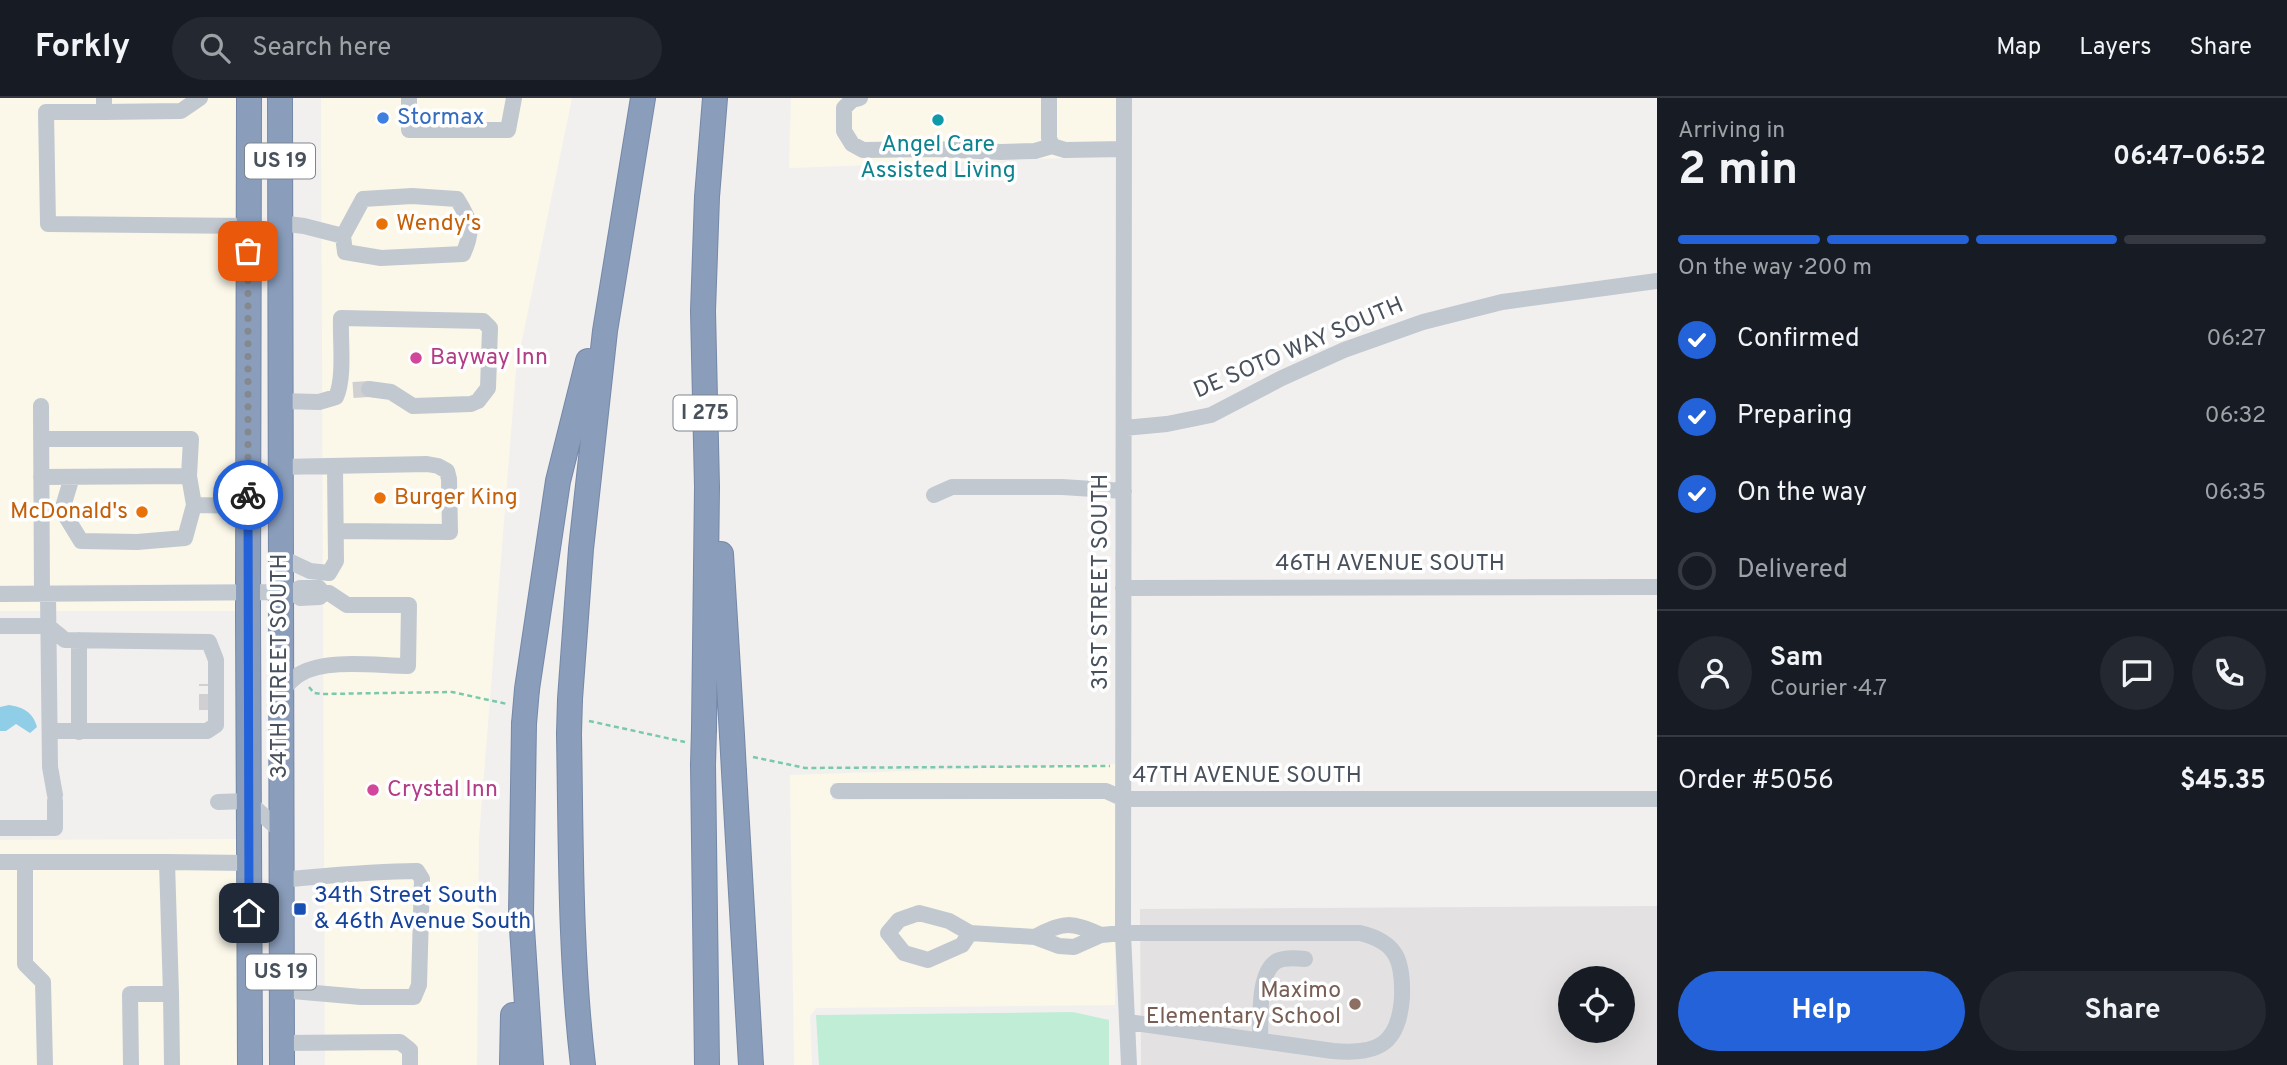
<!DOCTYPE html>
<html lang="en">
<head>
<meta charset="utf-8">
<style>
  :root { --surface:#171b24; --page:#242831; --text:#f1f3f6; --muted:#9ea1a6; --line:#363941; --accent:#2362d8 }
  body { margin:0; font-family:Overpass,sans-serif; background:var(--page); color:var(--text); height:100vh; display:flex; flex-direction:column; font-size:26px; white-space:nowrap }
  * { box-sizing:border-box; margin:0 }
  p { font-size:23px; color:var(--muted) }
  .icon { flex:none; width:38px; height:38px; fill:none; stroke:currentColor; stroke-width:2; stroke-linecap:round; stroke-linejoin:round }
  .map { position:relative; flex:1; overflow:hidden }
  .sheet { display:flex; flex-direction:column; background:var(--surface); width:630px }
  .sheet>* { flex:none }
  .fabs { position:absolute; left:1558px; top:868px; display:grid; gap:14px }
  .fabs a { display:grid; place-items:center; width:77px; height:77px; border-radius:50%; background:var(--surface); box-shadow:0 7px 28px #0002; font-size:35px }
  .pin { position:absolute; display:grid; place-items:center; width:60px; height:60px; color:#fff; margin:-30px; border-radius:14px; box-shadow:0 4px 10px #0006 }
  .courier { position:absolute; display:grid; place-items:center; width:70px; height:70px; margin:-35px; border:5px solid #2362d8; border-radius:50%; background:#fff; color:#222; box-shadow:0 2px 9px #0007 }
  .summary em { font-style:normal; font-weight:700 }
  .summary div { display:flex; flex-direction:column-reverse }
  .summary { display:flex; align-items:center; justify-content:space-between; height:119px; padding:0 21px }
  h1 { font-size:46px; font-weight:700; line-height:52px }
  .bar { display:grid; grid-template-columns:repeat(4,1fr); gap:10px 7px; align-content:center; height:84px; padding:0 21px }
  .bar i { height:9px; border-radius:5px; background:var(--line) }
  .bar .current { background:var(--accent) }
  .bar p { grid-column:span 4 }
  .line { display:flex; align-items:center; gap:18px; padding:0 21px; border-top:2px solid var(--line) }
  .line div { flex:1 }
  .round { display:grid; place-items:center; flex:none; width:74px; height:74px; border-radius:37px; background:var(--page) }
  ol { padding:0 21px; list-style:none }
  li { display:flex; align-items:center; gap:21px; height:77px }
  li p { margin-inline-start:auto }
  li .icon { padding:7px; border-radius:50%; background:var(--accent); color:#fff; stroke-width:4 }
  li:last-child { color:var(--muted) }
  li i { width:38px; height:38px; border:4px solid var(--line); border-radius:50% }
  .button { display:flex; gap:14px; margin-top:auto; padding:14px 21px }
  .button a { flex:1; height:80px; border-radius:42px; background:var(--accent); color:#fff; font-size:28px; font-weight:700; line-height:80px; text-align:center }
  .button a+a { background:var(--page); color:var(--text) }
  header { display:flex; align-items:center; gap:42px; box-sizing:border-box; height:98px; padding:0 35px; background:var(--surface); border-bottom:2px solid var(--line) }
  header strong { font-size:33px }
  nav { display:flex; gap:38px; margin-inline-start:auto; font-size:24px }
  .search { width:490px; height:63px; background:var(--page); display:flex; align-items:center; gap:18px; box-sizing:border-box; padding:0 24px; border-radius:38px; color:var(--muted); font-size:26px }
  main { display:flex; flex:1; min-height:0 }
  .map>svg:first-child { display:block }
</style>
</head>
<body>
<header>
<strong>Forkly</strong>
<div class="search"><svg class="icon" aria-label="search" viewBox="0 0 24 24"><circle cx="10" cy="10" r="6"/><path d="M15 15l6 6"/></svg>Search here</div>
<nav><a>Map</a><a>Layers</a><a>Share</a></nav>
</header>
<main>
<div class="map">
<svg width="1657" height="967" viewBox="0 0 1657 967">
  <rect width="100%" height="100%" fill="#f2f0ef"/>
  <!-- commercial -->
  <path fill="#fbf8ea" d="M0,0h238l2,486 -240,1z
    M321,0h251l-56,271 -37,468 -2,228h-152z
    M791,0h325l1,58 -328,12z
    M240,502v11h-240v-9z
    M1116,666v23l-10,-4h-274v17l273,-1 11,6 -1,200 -299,3 -6,8 2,49h-18l-4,-290z
    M241,741l1,226h-242v-225z"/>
  <!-- education -->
  <path fill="#e3e1e1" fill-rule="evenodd" d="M1657,808v159h-516l-1,-156zM1570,880h52v53h-52z"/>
  <!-- green -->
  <path fill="#c0edd5" d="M1073,914l36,8v45h-290l-3,-50z"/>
  <!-- water -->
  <path fill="#90cde7" d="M9,607c14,2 24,7 28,22l-7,6 -14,-9 -10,7h-6v-24z"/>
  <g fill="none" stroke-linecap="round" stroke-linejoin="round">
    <!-- minor-tunnel -->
    <path stroke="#d0d0d2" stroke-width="16" stroke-dasharray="16 8" stroke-linecap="butt" d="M353,292l16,-1
      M207,612v-26"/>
    <!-- highway casing -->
    <g stroke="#7588a7" stroke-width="26">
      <path id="highway" d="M249,0l-1,518 2,449
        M280,0l2,967
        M721,456l11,181
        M527,591l31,-208 30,-120
        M570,601l11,-150 24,-218 38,-233
        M524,626l-3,189 10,152
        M704,630l3,-241 -4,-176 4,-114 8,-99
        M569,636c2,110 1,221 14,331
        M703,667l4,300
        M734,674l17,293
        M512,967l1,-50"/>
    </g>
    <!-- path -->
    <path stroke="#7ac9a9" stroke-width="2.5" stroke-dasharray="5 3.5" stroke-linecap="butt" d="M309,589l5,6 7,1 131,-2 55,12
      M589,623l96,21
      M753,659l52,11 305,-2"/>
    <!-- minor -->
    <path stroke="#c1c8d0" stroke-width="16" d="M104,0v14h-58l2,112 200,2
      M409,0v32h99l6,-32
      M860,0l-8,2 -8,8v23l8,13 11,6 70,-1 68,3 34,-1 17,-5
      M1049,0v40l3,8 13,4 59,-1
      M1124,0l-1,835 6,132
      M104,14l77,-1 19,-13
      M412,98l45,3c14,22 17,31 6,55l-82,4 -36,-6 -2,-16 20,-37z
      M280,125l24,3 39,10
      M280,303l39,1 17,-5c9,-19 4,-58 5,-79l142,3 7,7 -2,60 -10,13 -7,3 -58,2 -22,-14 -22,-3
      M41,308l1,188
      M1124,330l43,-4 44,-9 71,-37 62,-28 79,-28 79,-20 155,-21
      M41,341h150l-2,37
      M280,369l147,-3 11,2 9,5 2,8 1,53
      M41,379l148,-1 5,29 -9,33 -48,4 -56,-1 -19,-31 10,-33
      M934,397l18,-8h110l62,4
      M194,407l54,1
      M336,433l114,1
      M280,459l30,14 19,2 7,-12 -1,-94
      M1123,490l534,-1
      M0,496l293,-2 7,-4h19l4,5 -3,4 -20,1 -7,-6
      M48,496l2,173 5,28
      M0,528h48l17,14 144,2 7,18v65l-9,6h-157
      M79,542v92
      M280,594c6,-6 13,-14 20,-18 27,-16 78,-8 108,-8l1,-61h-62l-18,-12h-6
      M838,693h268l18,8h533
      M218,704l30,-1 32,30
      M0,730h55v-27
      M0,764h167
      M25,764v102l18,18 2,83
      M280,782c46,-4 91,-9 137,-9l5,8 -3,106 -5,12h-53l-80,-7
      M970,835l-8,12 -34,15 -24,-7 -16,-20 11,-13 20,-7 30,8 21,12 65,4 24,9 15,1 27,-12 22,-2h237c38,9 43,29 42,64 -3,47 -24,58 -69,54l-205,-29
      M1035,839c28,-16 37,-15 66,-2
      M171,896l1,71
      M1260,942c1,-20 -3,-68 17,-79 8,-4 19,-3 28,-2
      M282,945l118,-1 10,8v15
      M131,967l-1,-71h41l-4,-132 81,1"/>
    <!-- highway -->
    <use href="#highway" stroke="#8a9dbb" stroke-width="24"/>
    <!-- highway-bridge casing -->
    <g stroke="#7588a7" stroke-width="26" stroke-linecap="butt">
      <path id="highway-bridge" d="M524,626l3,-35
        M569,636l1,-35
        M732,637l2,37
        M703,667l1,-37"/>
    </g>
    <!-- highway-bridge -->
    <use href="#highway-bridge" stroke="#8a9dbb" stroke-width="24"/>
  </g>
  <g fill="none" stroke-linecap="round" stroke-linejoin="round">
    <!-- done -->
    <path stroke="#84898f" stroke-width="7" stroke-dasharray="0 12.6" d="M248,397v-244"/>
    <!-- route -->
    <path stroke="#2362d8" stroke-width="9" d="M248,397l1,418"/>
  </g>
  <!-- markers -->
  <circle fill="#3f7fe0" stroke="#fff" stroke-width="2.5" cx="383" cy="20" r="7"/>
  <circle fill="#0f9aa8" stroke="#fff" stroke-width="2.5" cx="938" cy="22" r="7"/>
  <g fill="#e8710a" stroke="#fff" stroke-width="2.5">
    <circle cx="382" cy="126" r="7"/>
    <circle cx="380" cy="400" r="7"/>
    <circle cx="142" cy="414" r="7"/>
  </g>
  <g fill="#d1479c" stroke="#fff" stroke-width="2.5">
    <circle cx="416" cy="260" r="7"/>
    <circle cx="373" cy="692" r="7"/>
  </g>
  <rect fill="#1a4fb4" stroke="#fff" stroke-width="2.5" x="293" y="804" width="14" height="14" rx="3.5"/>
  <circle fill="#8d6e63" stroke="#fff" stroke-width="2.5" cx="1355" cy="906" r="7"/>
  <g text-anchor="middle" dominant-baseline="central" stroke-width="7" stroke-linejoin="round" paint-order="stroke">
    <!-- shield labels -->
    <g fill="#fff" stroke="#7f858d" stroke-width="2">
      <rect x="245" y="45.5" width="70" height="35" rx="5"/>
      <rect x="673.5" y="297.5" width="63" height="35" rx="5"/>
      <rect x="246" y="856.5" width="70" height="35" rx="5"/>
    </g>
    <g font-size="21" font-weight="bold" fill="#48515c">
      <text x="280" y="63">US 19</text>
      <text x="705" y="315">I 275</text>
      <text x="281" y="874">US 19</text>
    </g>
    <!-- shop labels -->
    <g font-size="23" fill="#366cbe" stroke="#fff" text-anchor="start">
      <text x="397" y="20">Stormax</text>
    </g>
    <!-- culture labels -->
    <g font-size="23" fill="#0d838f" stroke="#fff">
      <text x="938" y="47">Angel Care<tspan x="938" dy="26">Assisted Living</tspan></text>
    </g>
    <!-- food labels -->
    <g font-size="23" fill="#c56008" stroke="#fff" text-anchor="start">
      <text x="396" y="126">Wendy's</text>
      <text x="394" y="400">Burger King</text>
      <text x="128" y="414" text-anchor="end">McDonald's</text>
    </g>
    <!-- street labels -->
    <g font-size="23" fill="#48515c" stroke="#fff">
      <text transform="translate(1299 251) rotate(-23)">DE SOTO WAY SOUTH</text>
      <text x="1390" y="466">46TH AVENUE SOUTH</text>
      <text transform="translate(1101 484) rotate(-90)">31ST STREET SOUTH</text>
      <text transform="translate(280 568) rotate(-90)">34TH STREET SOUTH</text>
      <text x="1247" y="678">47TH AVENUE SOUTH</text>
    </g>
    <!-- hotel labels -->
    <g font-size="23" fill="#b23c85" stroke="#fff" text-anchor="start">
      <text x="430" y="260">Bayway Inn</text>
      <text x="387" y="692">Crystal Inn</text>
    </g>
    <!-- transit labels -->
    <g font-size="23" fill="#164399" stroke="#fff" text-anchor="start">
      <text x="314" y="798">34th Street South<tspan x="314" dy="26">&amp; 46th Avenue South</tspan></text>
    </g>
    <!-- education labels -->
    <g font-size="23" fill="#785e54" stroke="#fff" text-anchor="end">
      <text x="1341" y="893">Maximo<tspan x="1341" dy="26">Elementary School</tspan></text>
    </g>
  </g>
</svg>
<div class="fabs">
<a><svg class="icon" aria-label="locate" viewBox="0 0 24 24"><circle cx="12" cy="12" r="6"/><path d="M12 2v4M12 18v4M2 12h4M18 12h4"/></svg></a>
</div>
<div class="pin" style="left:248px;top:153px;background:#ea580c"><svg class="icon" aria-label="bag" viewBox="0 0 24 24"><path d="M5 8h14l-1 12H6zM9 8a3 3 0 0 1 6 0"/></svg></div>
<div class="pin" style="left:249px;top:815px;background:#1f2937"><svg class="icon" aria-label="home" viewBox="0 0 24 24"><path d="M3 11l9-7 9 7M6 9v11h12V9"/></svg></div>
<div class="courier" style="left:248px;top:397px"><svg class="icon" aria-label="bike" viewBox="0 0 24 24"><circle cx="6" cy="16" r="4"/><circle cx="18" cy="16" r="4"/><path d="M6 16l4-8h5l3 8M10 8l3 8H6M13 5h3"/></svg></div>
</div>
<section class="sheet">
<div class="summary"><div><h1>2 min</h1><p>Arriving in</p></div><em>06:47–06:52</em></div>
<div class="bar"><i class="current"></i><i class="current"></i><i class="current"></i><i></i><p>On the way · 200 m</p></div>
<ol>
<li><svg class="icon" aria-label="check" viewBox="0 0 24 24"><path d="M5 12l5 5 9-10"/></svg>Confirmed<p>06:27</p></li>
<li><svg class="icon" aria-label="check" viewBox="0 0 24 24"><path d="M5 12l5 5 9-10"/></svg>Preparing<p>06:32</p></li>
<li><svg class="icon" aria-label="check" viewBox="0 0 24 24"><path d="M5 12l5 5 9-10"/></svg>On the way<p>06:35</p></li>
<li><i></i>Delivered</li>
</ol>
<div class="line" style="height:126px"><a class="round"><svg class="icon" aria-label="person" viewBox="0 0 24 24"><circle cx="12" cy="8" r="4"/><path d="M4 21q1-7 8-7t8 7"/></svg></a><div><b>Sam</b><p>Courier · 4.7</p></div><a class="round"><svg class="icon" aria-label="chat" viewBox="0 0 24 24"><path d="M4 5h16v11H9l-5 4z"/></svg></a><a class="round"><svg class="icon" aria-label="phone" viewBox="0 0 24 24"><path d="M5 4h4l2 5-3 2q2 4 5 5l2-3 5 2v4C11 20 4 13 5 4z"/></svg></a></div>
<div class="line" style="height:91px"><div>Order #5056</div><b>$45.35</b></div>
<div class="button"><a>Help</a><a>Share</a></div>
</section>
</main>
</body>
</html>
